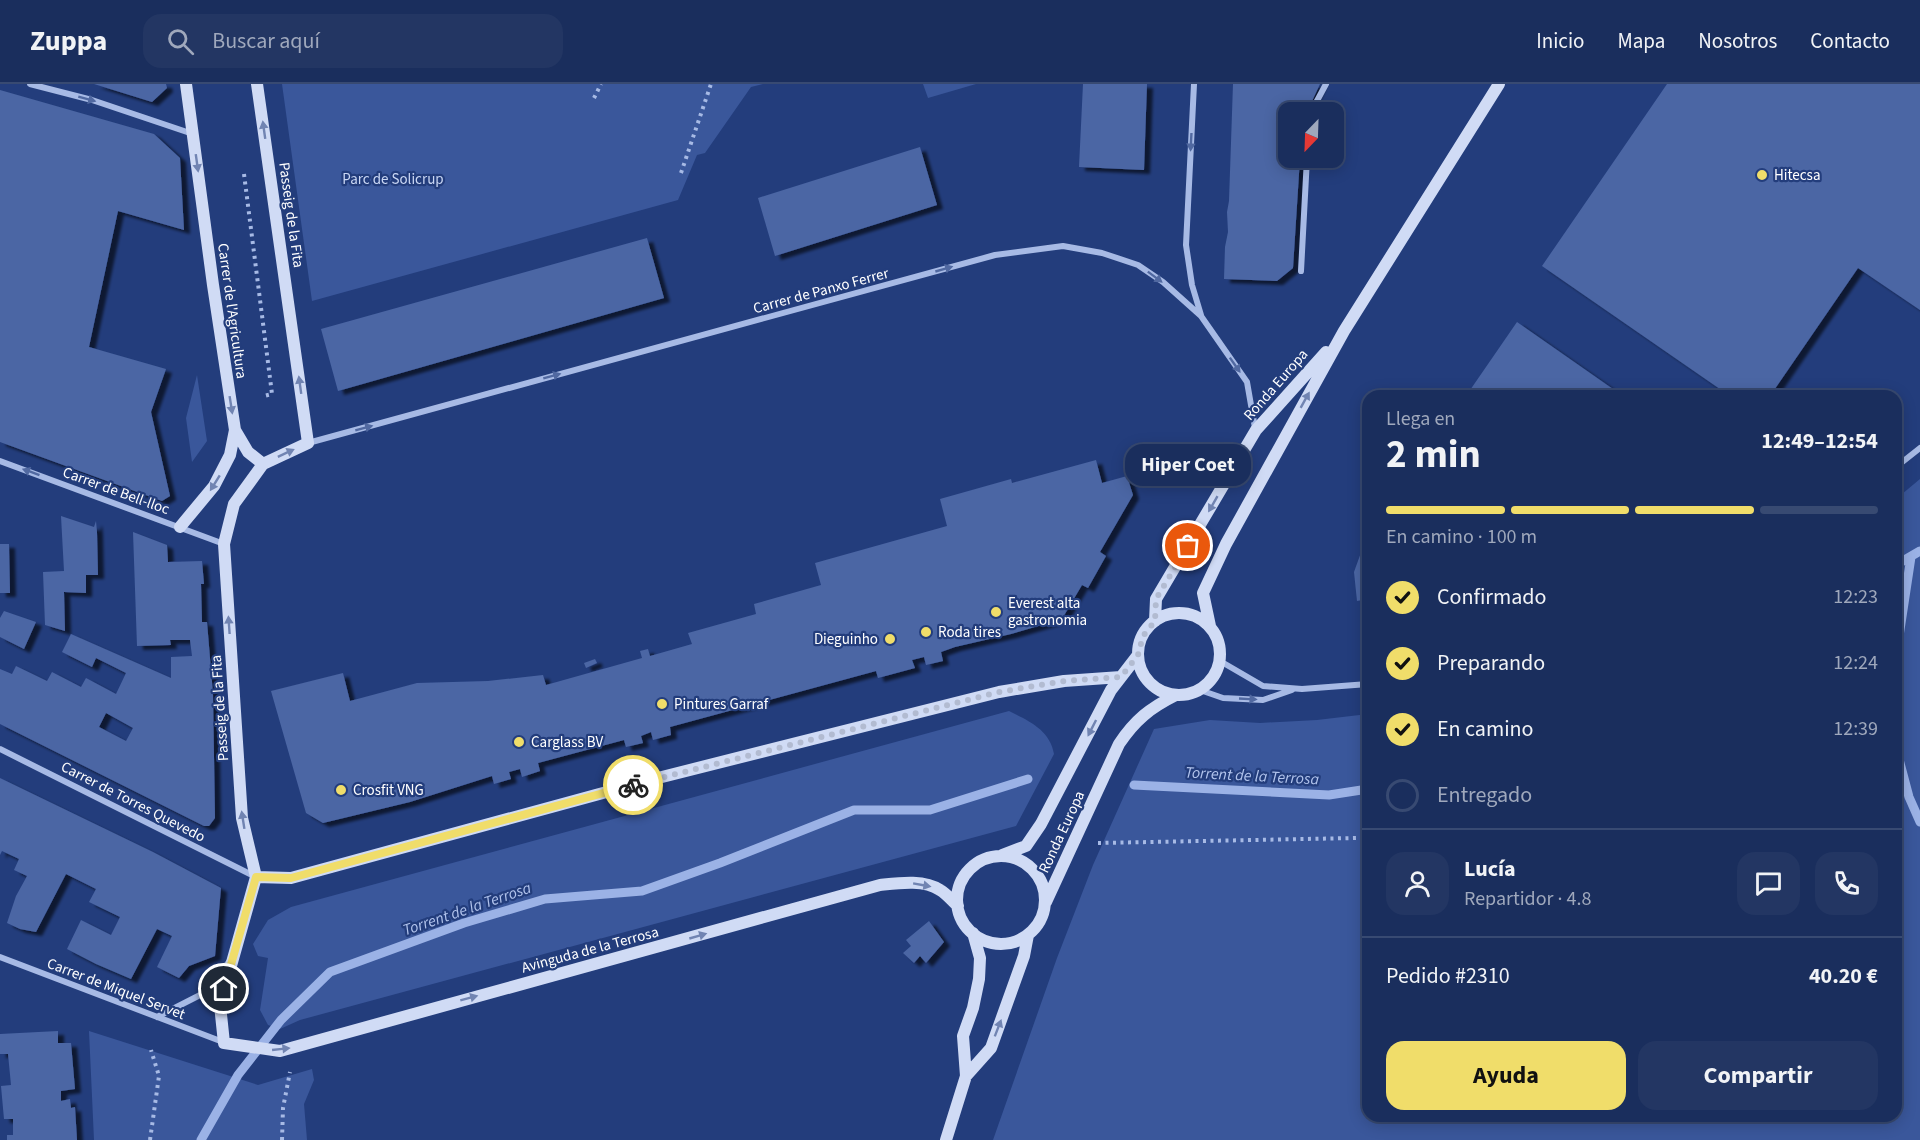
<!DOCTYPE html>
<html lang="es">
<head>
<meta charset="utf-8">
<style>
  :root { --surface:#1a2e5d; --page:#233663; --text:#f1f3f6; --muted:#9fa8bc; --line:#384a72; --accent:#f0dd6a }
  body { margin:0; font-family:"Source Sans 3",sans-serif; background:var(--page); color:var(--text); height:100vh; display:flex; flex-direction:column; font-size:22px; white-space:nowrap }
  * { box-sizing:border-box; margin:0 }
  p { font-size:20px; color:var(--muted) }
  .icon { flex:none; width:33px; height:33px; fill:none; stroke:currentColor; stroke-width:2; stroke-linecap:round; stroke-linejoin:round }
  .map { position:relative; flex:1; overflow:hidden }
  .side { position:absolute; left:1362px; top:306px; width:540px; height:732px; display:flex; flex-direction:column; background:var(--surface); border-radius:18px; box-shadow:0 3px 15px #0003,0 0 0 2px var(--line) }
  .side>* { flex:none }
  .needle { width:39px; rotate:203deg }
  .fabs { position:absolute; left:1278px; top:18px; display:grid; gap:12px }
  .fabs a { display:grid; place-items:center; width:66px; height:66px; border-radius:12px; background:var(--surface); box-shadow:0 3px 15px #0003,0 0 0 2px var(--line); font-size:30px }
  .pin { position:absolute; display:grid; place-items:center; width:51px; height:51px; color:#fff; margin:-26px; border:3px solid #fff; border-radius:50%; box-shadow:0 2px 6px #0007 }
  .courier { position:absolute; display:grid; place-items:center; width:60px; height:60px; margin:-30px; border:4px solid #f0dd6a; border-radius:50%; background:#fff; color:#222; box-shadow:0 2px 8px #0007 }
  .bubble { position:absolute; height:42px; border-radius:18px; background:var(--surface); box-shadow:0 3px 15px #0003,0 0 0 2px var(--line); font-size:20px; font-weight:700; line-height:42px; text-align:center }
  .summary em { font-style:normal; font-weight:700 }
  .summary div { display:flex; flex-direction:column-reverse }
  .summary { display:flex; align-items:center; justify-content:space-between; height:102px; padding:0 24px }
  h1 { font-size:39px; font-weight:700; line-height:45px }
  .bar { display:grid; grid-template-columns:repeat(4,1fr); gap:9px 6px; align-content:center; height:72px; padding:0 24px }
  .bar i { height:8px; border-radius:4px; background:var(--line) }
  .bar .active { background:var(--accent) }
  .bar p { grid-column:span 4 }
  .line { display:flex; align-items:center; gap:15px; padding:0 24px; border-top:2px solid var(--line) }
  .line div { flex:1 }
  .round { display:grid; place-items:center; flex:none; width:63px; height:63px; border-radius:18px; background:var(--page) }
  ol { padding:0 24px; list-style:none }
  li { display:flex; align-items:center; gap:18px; height:66px }
  li p { margin-inline-start:auto }
  li .icon { padding:6px; border-radius:50%; background:var(--accent); color:#111; stroke-width:4 }
  li:last-child { color:var(--muted) }
  li i { width:33px; height:33px; border:3px solid var(--line); border-radius:50% }
  .action { display:flex; gap:12px; margin-top:auto; padding:12px 24px }
  .action a { flex:1; height:69px; border-radius:18px; background:var(--accent); color:#111; font-size:24px; font-weight:700; line-height:69px; text-align:center }
  .action a+a { background:var(--page); color:var(--text) }
  header { display:flex; align-items:center; gap:36px; box-sizing:border-box; height:84px; padding:0 30px; background:var(--surface); border-bottom:2px solid var(--line) }
  header strong { font-size:28px }
  nav { display:flex; gap:33px; margin-inline-start:auto; font-size:21px }
  .search { width:420px; height:54px; background:var(--page); display:flex; align-items:center; gap:15px; box-sizing:border-box; padding:0 21px; border-radius:18px; color:var(--muted); font-size:22px }
  .map>svg:first-child { display:block }
</style>
</head>
<body>
<header>
<strong>Zuppa</strong>
<div class="search"><svg class="icon" aria-label="search" viewBox="0 0 24 24"><circle cx="10" cy="10" r="6"/><path d="M15 15l6 6"/></svg>Buscar aquí</div>
<nav><a>Inicio</a><a>Mapa</a><a>Nosotros</a><a>Contacto</a></nav>
</header>
<div class="map">
<svg width="1920" height="1056" viewBox="0 0 1920 1056">
  <defs>
    <filter id="shadow"><feDropShadow dx="6" dy="4" stdDeviation="1.5" flood-color="#0009"/></filter>
  </defs>
  <rect width="100%" height="100%" fill="#233d7c"/>
  <!-- green -->
  <path fill="#3a579b" d="M282,0h481l-12,3 -46,66 -8,2 -19,45 -366,101z
    M923,0h53l-48,14z
    M197,291l10,66 -15,21 -6,-44z
    M1920,395v661h-927l64,-182 36,-93 61,-136 56,-9 50,3 57,-3 51,-6v402h528v-617z
    M1009,627c20,10 41,19 45,43l-38,72 -716,194 -20,9 -12,-4 -8,-15 8,-52 -10,-2 -5,-12 15,-24 23,-13z
    M89,947l169,54 54,-16 2,11 -10,24 3,36h-213z"/>
  <g fill="none" stroke-linecap="round" stroke-linejoin="round">
    <!-- stream -->
    <path stroke="#9bb2e6" stroke-width="9" d="M1896,481l24,-14
      M1896,572l15,-99
      M1896,664l13,49 11,25
      M1134,701l195,10 39,-6
      M201,1056l37,-65 43,-55 49,-48 134,-49 81,-24 97,-8 78,-28 134,-53h76l98,-31"/>
  </g>
  <!-- building -->
  <path fill="#4b66a4" fill-rule="evenodd" filter="url(#shadow)" d="M94,0h72l1,4 -15,14z
    M1083,0h64l-3,86 -65,-3z
    M1233,0h87l-13,28h-19v46h12l-7,110 -16,13 -53,-2 1,-32 3,-15 -1,-20 2,-11z
    M1667,0h253v226l-62,-42 -88,128h-40l-188,-130z
    M0,6l154,44 26,24 4,72 -66,-19 -29,136 77,22 -15,43 19,84 -8,5 -162,-59z
    M920,63l17,58 -162,51 -17,-58z
    M647,154l17,60 -326,93 -17,-62z
    M1517,238l106,74h-157z
    M1096,376l6,23 25,-7 6,19 -33,57 6,4 -18,32 -6,-3 -20,34 -51,15 -56,13 -14,5 2,9 -17,4 -2,-8 -12,3 3,8 -37,10 -2,-7 -206,56 1,8 -18,5 -2,-8 -10,4 2,7 -17,4 -2,-7 -86,23 2,8 -18,6 -2,-8 -11,3 2,7 -17,5 -2,-8 -82,26 -87,21 -17,-10 -35,-122 72,-18 7,28 67,-18 71,-2 55,-6 3,10 96,-27 -2,-7 8,-2 2,7 42,-12 -4,-11 68,-19 -2,-10 67,-19 -6,-22 132,-37 -7,-27 71,-20 1,4z
    M61,432l33,11 2,-6 1,11 1,43h-12v18l-22,-1 1,39 -20,-6 -2,-53 21,-1z
    M133,448l34,13 1,17 34,-1 2,23h-3l1,38h5l6,72 2,124 -6,8h-5l-204,-102v-55l12,5 4,-8 31,15 5,-9 29,15 5,-9 30,16 10,-21 -30,-15 -4,9 -30,-15 9,-18 100,44v-21l21,-1 -2,-16h-20l1,5 -34,1zM106,629l27,15 -7,13 -27,-14z
    M0,460h9l1,49h-10z
    M1368,461v54l-11,2 -3,-29 9,-25z
    M4,527l32,11 -12,27 -24,-12v-19z
    M595,575l2,4 -11,5 -2,-5z
    M0,694l153,74 68,36 -6,68 -26,10 -10,12 -22,-11 15,-31 -15,-7 -26,50 -35,-15 -29,-15 14,-29 30,15 9,-18 -31,-15 7,-13 -30,-15 -30,58 -16,-3 -13,-6 9,-27 11,-20 -13,-6 5,-11 -17,-8 -2,4z
    M929,837l15,21 -18,21 -6,-7 -6,7 -11,-10 8,-7 -5,-6z
    M58,947v12h13l4,46 -14,2v10l9,-2 1,9 4,-1 2,33h-70v-5h6v-16h-9l-3,-33 10,-1 -3,-31h-8v-20z"/>
  <g fill="none" stroke-linecap="round" stroke-linejoin="round">
    <!-- path -->
    <path stroke="#a7bae5" stroke-width="4" stroke-dasharray="3 4.5" stroke-linecap="butt" d="M594,14l7,-14
      M681,89l30,-89
      M244,90l28,220 -8,2
      M1098,759l258,-5 12,-2
      M150,1056l9,-64 -8,-26
      M282,1056l1,-32 7,-36"/>
    <!-- street -->
    <path stroke="#a7bae5" stroke-width="6" d="M30,0l62,16 101,34
      M1194,0l-8,161 6,40 9,30
      M1311,28l15,-28
      M1301,187l6,-113
      M308,359l687,-188 68,-9 39,7 36,12 25,17 38,34 46,66 8,46
      M0,377l224,83
      M1896,383l24,-19
      M1220,577l43,25 39,3 66,-5
      M1200,606l23,8 40,2 29,-10
      M0,665l254,127
      M0,873l223,85
      M157,933l47,-24 25,-31"/>
    <!-- secondary -->
    <path stroke="#d0dbf5" stroke-width="12" d="M257,0l51,359 -45,21 -29,40 -10,40 18,274 14,59 -36,128 4,38 56,8 600,-166c18,-2 44,-6 60,5 7,4 12,11 18,16
      M235,346l13,22 15,12
      M180,443l34,-41 16,-31 5,-25 -22,-145 -27,-201
      M1138 570a41 41 0 1 1 82 0a41 41 0 1 1-82 0Z
      M1155,537l1,-22 100,-169 70,-78
      M1210,542l-7,-33 23,-49 118,-213 155,-247
      M1002,771l24,-9 15,-22 70,-134 27,-35
      M957 816a44 44 0 1 1 88 0a44 44 0 1 1-88 0Z
      M256,793l35,1 367,-100 341,-86 65,-11 57,-4
      M1046,818l73,-158c16,-24 31,-36 57,-49
      M966,992l25,-28 33,-92 4,-21
      M946,1056l20,-64 -3,-40 10,-28 6,-29 1,-21 -7,-25"/>
  </g>
  <!-- one-way arrows -->
  <defs><path id="oneway-solid" d="M-6-.8H1V-3.2L6.5 0L1 3.2V.8H-6Z" transform="scale(1.5)"/></defs>
  <g fill="#5169a1">
    <use href="#oneway-solid" transform="translate(87 15) rotate(15)"/>
    <use href="#oneway-solid" transform="translate(1191 58) rotate(93)"/>
    <use href="#oneway-solid" transform="translate(944 185) rotate(-16)"/>
    <use href="#oneway-solid" transform="translate(1155 193) rotate(37)"/>
    <use href="#oneway-solid" transform="translate(1235 281) rotate(55)"/>
    <use href="#oneway-solid" transform="translate(552 292) rotate(-15)"/>
    <use href="#oneway-solid" transform="translate(364 344) rotate(-15)"/>
    <use href="#oneway-solid" transform="translate(31 388) rotate(-160)"/>
    <use href="#oneway-solid" transform="translate(1248 615) rotate(3)"/>
  </g>
  <g fill="#7184b2">
    <use href="#oneway-solid" transform="translate(264 46) rotate(-98)"/>
    <use href="#oneway-solid" transform="translate(197 79) rotate(82)"/>
    <use href="#oneway-solid" transform="translate(300 301) rotate(-98)"/>
    <use href="#oneway-solid" transform="translate(1305 316) rotate(-61)"/>
    <use href="#oneway-solid" transform="translate(231 321) rotate(81)"/>
    <use href="#oneway-solid" transform="translate(286 369) rotate(-25)"/>
    <use href="#oneway-solid" transform="translate(215 399) rotate(122)"/>
    <use href="#oneway-solid" transform="translate(1213 420) rotate(120)"/>
    <use href="#oneway-solid" transform="translate(229 541) rotate(-94)"/>
    <use href="#oneway-solid" transform="translate(1092 644) rotate(117)"/>
    <use href="#oneway-solid" transform="translate(243 736) rotate(-99)"/>
    <use href="#oneway-solid" transform="translate(922 801) rotate(10)"/>
    <use href="#oneway-solid" transform="translate(698 852) rotate(-16)"/>
    <use href="#oneway-solid" transform="translate(469 914) rotate(-15)"/>
    <use href="#oneway-solid" transform="translate(998 944) rotate(-69)"/>
    <use href="#oneway-solid" transform="translate(281 965) rotate(-6)"/>
  </g>
  <g fill="none" stroke-linecap="round" stroke-linejoin="round">
    <!-- done -->
    <path stroke="#b2bbd1" stroke-width="6" stroke-dasharray="0 10.8" d="M633,701l366,-93 65,-11 57,-4 17,-22 5,-19 12,-15 1,-22 32,-53"/>
    <!-- route -->
    <path stroke="#f0dd6a" stroke-width="8" d="M224,905l32,-112 35,1 342,-93"/>
  </g>
  <!-- markers -->
  <g fill="#f0dd6a" stroke="#233d7c" stroke-width="2">
    <circle cx="1762" cy="91" r="6"/>
    <circle cx="996" cy="528" r="6"/>
    <circle cx="926" cy="548" r="6"/>
    <circle cx="890" cy="555" r="6"/>
    <circle cx="662" cy="620" r="6"/>
    <circle cx="519" cy="658" r="6"/>
    <circle cx="341" cy="706" r="6"/>
  </g>
  <g text-anchor="middle" dominant-baseline="central" stroke-width="4.5" stroke-linejoin="round" paint-order="stroke">
    <!-- poi labels -->
    <g font-size="15" fill="#fff" stroke="#233d7c" text-anchor="start">
      <text x="1774" y="91">Hitecsa</text>
      <text x="1008" y="519">Everest alta<tspan x="1008" dy="17">gastronomia</tspan></text>
      <text x="938" y="548">Roda tires</text>
      <text x="878" y="555" text-anchor="end">Dieguinho</text>
      <text x="674" y="620">Pintures Garraf</text>
      <text x="531" y="658">Carglass BV</text>
      <text x="353" y="706">Crosfit VNG</text>
    </g>
    <!-- park labels -->
    <g font-size="15" fill="#cad7f4" stroke="#233d7c">
      <text x="393" y="95">Parc de Solicrup</text>
    </g>
    <!-- street labels -->
    <g font-size="15" fill="#fff" stroke="#233d7c">
      <text transform="translate(291 131) rotate(82)">Passeig de la Fita</text>
      <text transform="translate(821 207) rotate(-15)">Carrer de Panxo Ferrer</text>
      <text transform="translate(232 227) rotate(82)">Carrer de l'Agricultura</text>
      <text transform="translate(1276 301) rotate(-49)">Ronda Europa</text>
      <text transform="translate(116 407) rotate(20)">Carrer de Bell-lloc</text>
      <text transform="translate(220 624) rotate(-94)">Passeig de la Fita</text>
      <text transform="translate(133 718) rotate(27)">Carrer de Torres Quevedo</text>
      <text transform="translate(1062 748) rotate(-65)">Ronda Europa</text>
      <text transform="translate(590 866) rotate(-15)">Avinguda de la Terrosa</text>
      <text transform="translate(116 905) rotate(21)">Carrer de Miquel Servet</text>
    </g>
    <!-- water labels -->
    <g font-size="16" font-style="italic" fill="#b2c4ed" stroke="#233d7c">
      <text transform="translate(1252 692) rotate(3)">Torrent de la Terrosa</text>
      <text transform="translate(467 825) rotate(-19)">Torrent de la Terrosa</text>
    </g>
  </g>
</svg>
<div class="fabs">
<a><svg class="needle" viewBox="-14 -14 28 28"><path d="M0-13l5 13h-10z" fill="#e53935"/><path d="M0 13l5-13h-10z" fill="#9fa8bc"/></svg></a>
</div>
<div class="pin" style="left:1188px;top:462px;background:#ea580c"><svg class="icon" aria-label="bag" viewBox="0 0 24 24"><path d="M5 8h14l-1 12H6zM9 8a3 3 0 0 1 6 0"/></svg></div>
<div class="pin" style="left:224px;top:905px;background:#1f2937"><svg class="icon" aria-label="home" viewBox="0 0 24 24"><path d="M3 11l9-7 9 7M6 9v11h12V9"/></svg></div>
<div class="courier" style="left:633px;top:701px"><svg class="icon" aria-label="bike" viewBox="0 0 24 24"><circle cx="6" cy="16" r="4"/><circle cx="18" cy="16" r="4"/><path d="M6 16l4-8h5l3 8M10 8l3 8H6M13 5h3"/></svg></div>
<div class="bubble" style="left:1125px;top:360px;width:126px">Hiper Coet</div>
<section class="side">
<div class="summary"><div><h1>2 min</h1><p>Llega en</p></div><em>12:49–12:54</em></div>
<div class="bar"><i class="active"></i><i class="active"></i><i class="active"></i><i></i><p>En camino · 100 m</p></div>
<ol>
<li><svg class="icon" aria-label="check" viewBox="0 0 24 24"><path d="M5 12l5 5 9-10"/></svg>Confirmado<p>12:23</p></li>
<li><svg class="icon" aria-label="check" viewBox="0 0 24 24"><path d="M5 12l5 5 9-10"/></svg>Preparando<p>12:24</p></li>
<li><svg class="icon" aria-label="check" viewBox="0 0 24 24"><path d="M5 12l5 5 9-10"/></svg>En camino<p>12:39</p></li>
<li><i></i>Entregado</li>
</ol>
<div class="line" style="height:108px"><a class="round"><svg class="icon" aria-label="person" viewBox="0 0 24 24"><circle cx="12" cy="8" r="4"/><path d="M4 21q1-7 8-7t8 7"/></svg></a><div><b>Lucía</b><p>Repartidor · 4.8</p></div><a class="round"><svg class="icon" aria-label="chat" viewBox="0 0 24 24"><path d="M4 5h16v11H9l-5 4z"/></svg></a><a class="round"><svg class="icon" aria-label="phone" viewBox="0 0 24 24"><path d="M5 4h4l2 5-3 2q2 4 5 5l2-3 5 2v4C11 20 4 13 5 4z"/></svg></a></div>
<div class="line" style="height:78px"><div>Pedido #2310</div><b>40.20 €</b></div>
<div class="action"><a>Ayuda</a><a>Compartir</a></div>
</section>
</div>
</body>
</html>
